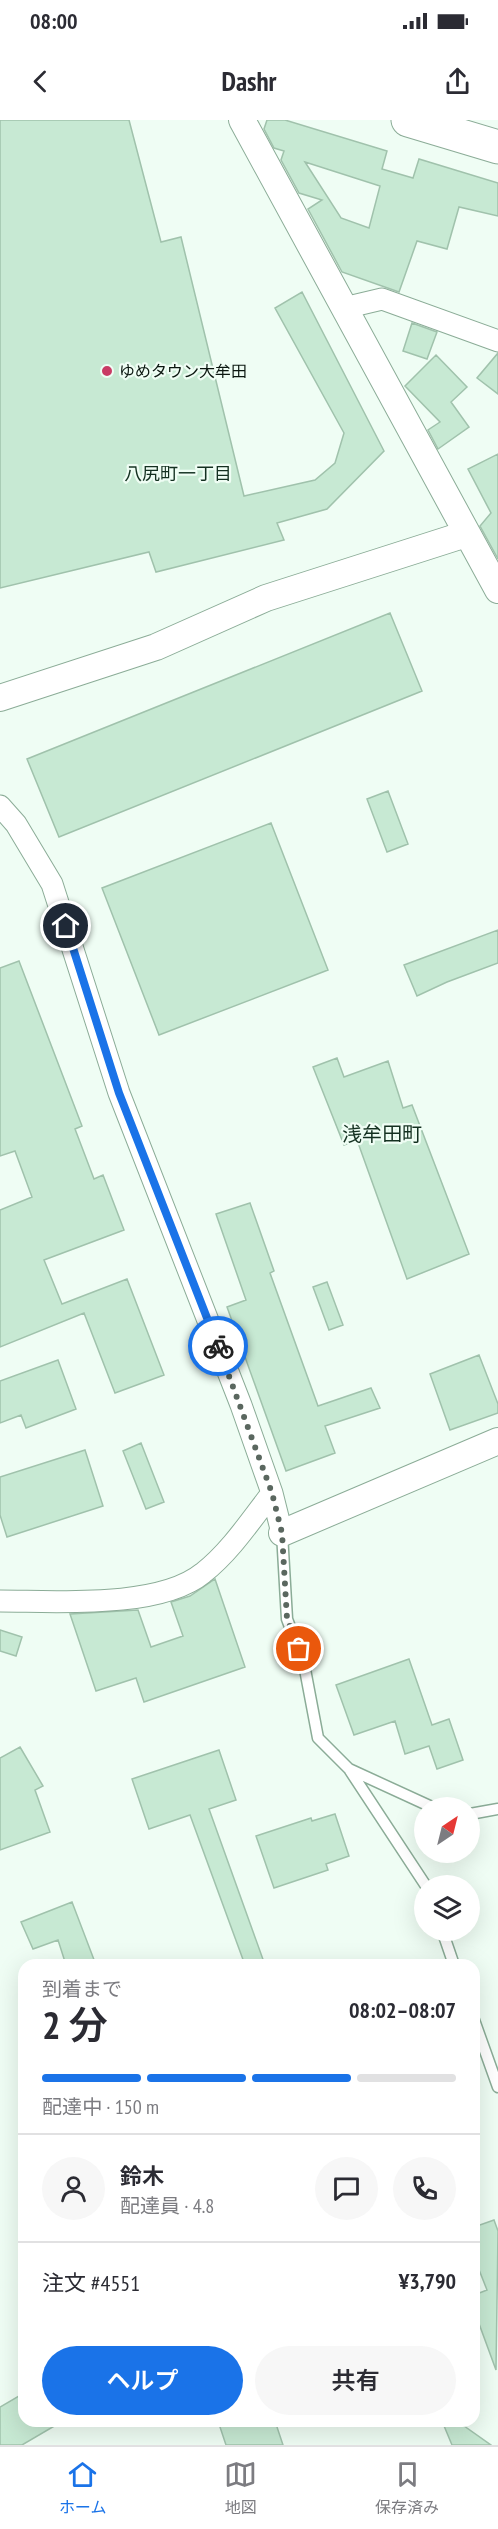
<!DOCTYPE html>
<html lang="ja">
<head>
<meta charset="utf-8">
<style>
  :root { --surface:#fff; --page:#f7f7f7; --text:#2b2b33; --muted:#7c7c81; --line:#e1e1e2; --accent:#1a73e8 }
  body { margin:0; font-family:"PT Sans Narrow","Noto Sans JP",sans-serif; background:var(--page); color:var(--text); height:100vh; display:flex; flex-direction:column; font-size:22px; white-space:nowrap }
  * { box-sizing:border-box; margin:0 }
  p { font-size:20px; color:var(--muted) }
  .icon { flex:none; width:33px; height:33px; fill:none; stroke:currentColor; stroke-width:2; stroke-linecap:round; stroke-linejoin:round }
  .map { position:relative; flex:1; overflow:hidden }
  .drawer { position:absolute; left:18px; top:1839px; width:462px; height:468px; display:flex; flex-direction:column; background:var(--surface); border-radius:18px; box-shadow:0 6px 24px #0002 }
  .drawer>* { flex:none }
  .needle { width:39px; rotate:35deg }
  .fabs { position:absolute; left:414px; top:1677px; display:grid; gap:12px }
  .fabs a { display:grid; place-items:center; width:66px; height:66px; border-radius:50%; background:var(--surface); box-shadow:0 6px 24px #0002; font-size:30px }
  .pin { position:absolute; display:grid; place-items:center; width:51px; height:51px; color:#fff; margin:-26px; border:3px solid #fff; border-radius:50%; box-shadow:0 2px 6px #0007 }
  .courier { position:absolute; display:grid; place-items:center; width:60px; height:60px; margin:-30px; border:4px solid #1a73e8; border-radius:50%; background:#fff; color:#222; box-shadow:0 2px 8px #0007 }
  .headline em { font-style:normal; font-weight:600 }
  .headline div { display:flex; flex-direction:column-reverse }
  .headline { display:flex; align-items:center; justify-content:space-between; height:102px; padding:0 24px }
  h1 { font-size:39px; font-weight:600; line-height:45px }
  .bar { display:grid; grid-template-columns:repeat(4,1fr); gap:9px 6px; align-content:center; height:72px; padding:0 24px }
  .bar i { height:8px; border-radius:4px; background:var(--line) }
  .bar .active { background:var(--accent) }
  .bar p { grid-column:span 4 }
  .line { display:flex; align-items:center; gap:15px; padding:0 24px; border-top:2px solid var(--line) }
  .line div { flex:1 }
  .round { display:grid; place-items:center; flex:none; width:63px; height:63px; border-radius:32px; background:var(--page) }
  .primary-button { display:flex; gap:12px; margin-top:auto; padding:12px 24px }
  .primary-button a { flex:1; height:69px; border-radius:36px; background:var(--accent); color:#fff; font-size:24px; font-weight:600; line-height:69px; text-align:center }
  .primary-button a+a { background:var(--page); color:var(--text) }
  .status { display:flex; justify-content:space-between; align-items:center; height:42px; padding:0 30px; background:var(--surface); direction:ltr }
  .status svg { height:16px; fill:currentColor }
  header { display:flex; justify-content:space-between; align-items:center; height:78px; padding:0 24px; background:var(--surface); font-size:27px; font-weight:600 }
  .tabs { display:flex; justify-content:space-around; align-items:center; height:84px; border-top:2px solid var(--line); background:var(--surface); font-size:16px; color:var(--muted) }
  .tabs a { display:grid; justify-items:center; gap:3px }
  .tabs .active { color:var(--accent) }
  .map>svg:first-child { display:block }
</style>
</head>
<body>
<div class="status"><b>08:00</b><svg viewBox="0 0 49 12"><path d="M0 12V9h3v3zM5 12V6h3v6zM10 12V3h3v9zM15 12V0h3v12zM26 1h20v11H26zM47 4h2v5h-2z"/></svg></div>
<header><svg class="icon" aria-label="back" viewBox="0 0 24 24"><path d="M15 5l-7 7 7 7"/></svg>Dashr<svg class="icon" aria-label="share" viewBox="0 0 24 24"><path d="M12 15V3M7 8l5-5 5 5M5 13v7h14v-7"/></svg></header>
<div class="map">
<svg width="498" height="2325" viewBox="0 0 498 2325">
  <rect width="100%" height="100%" fill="#effdf4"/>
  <!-- building -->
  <path fill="#c7e9d3" stroke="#a0c2ac" stroke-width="1.5" fill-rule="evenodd" d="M0,0h129l32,122 20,-5 63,259 71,-16 20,-17 9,-30 -69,-125 27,-16 82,159 -57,58 -50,14 7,17 -128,32 -7,-20 -149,36z
    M267,0h18l102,31 -5,18 31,9 6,-19 79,24v33l-39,-9 -12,42 -30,-8 -18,51 -57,-20 -34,-63 14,-9 -23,-7 -18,-33 3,-9 -10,-3 -10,-19zM305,42l75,24 -11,42 -28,-10z
    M412,203l25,9 -10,27 -24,-8z
    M498,233v41l-21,-16z
    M436,235l31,32 -16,15 18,25 -31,22 -10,-19 12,-8 -35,-36z
    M498,334v105l-18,-33 11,-13 -23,-44z
    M390,493l32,78 -363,146 -32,-78z
    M388,671l20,53 -21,8 -20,-53z
    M271,703l57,147 -169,65 -57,-147z
    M498,810v33l-51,19 -30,14 -13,-31z
    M19,841l63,165 -7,3 19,50 9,-4 21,55 -80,30 18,44 65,-25 37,96 -49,18 -31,-80 -84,34v-137l32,-13 -17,-46 -15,5v-188z
    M337,938l7,19 44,-16 15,47 9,-3 57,149 -62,25 -50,-139 -13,5 -31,-78z
    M250,1083l24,68 -4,2 48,133 53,-18 9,20 -55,18 10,27 -49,18 -59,-164 19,-7 -30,-86z
    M327,1162l16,43 -14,5 -16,-43z
    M479,1235l19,49v9l-48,17 -20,-56z
    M58,1240l18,49 -50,19 -5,-13 -21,8v-42z
    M141,1323l23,59 -18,7 -23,-58z
    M85,1330l18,56 -96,31 -7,-22v-38z
    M215,1459l30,88 -101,35 -8,-24 -40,13 -26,-77 68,-4 13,37 32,-11 -12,-34 19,-6z
    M0,1510l22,7 -6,19 -16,-5z
    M409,1539l23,66 17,-6 14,41 -26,9 -8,-23 -24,8 -10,-33 -41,14 -18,-50z
    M20,1627l23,39 -8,4 15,42 -50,18v-92z
    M219,1630l17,50 -27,9 56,156h-20l-55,-150 -41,14 -17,-50z
    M335,1694l14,42 -23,8 2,6 -54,18 -18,-52 55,-18 1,3z
    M72,1782l24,63h-30l-8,-25 -25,9 -12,-27z
    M494,2100l4,11 -2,139 -22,-60v-15l13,-5 -13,-33v-30z
    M24,2273v28h39l-41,24h-22v-38z
    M218,2301h57l8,24h-57z
    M442,2301h15l34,24h-39z"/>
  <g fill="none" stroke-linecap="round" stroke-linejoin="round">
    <!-- service casing -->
    <g stroke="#8bac97" stroke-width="13">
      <path id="service" d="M282,1413l5,86 17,45 14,74 31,31 77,117
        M349,1649l85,39
        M470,1694l28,-5
        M442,1810l12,35
        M474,1900l24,67"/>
    </g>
    <!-- minor casing -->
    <g stroke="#8bac97" stroke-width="23">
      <path id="minor" d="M344,188l38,-9 116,42
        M0,686l16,18 36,60 67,209 122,312 31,88 10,40
        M0,1481c55,0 159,8 203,-28 27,-21 48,-53 69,-80"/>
    </g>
    <!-- tertiary casing -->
    <g stroke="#8bac97" stroke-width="28">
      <path id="tertiary" d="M242,0l256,470
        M0,578l156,-51 110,-49 200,-64
        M282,1413l216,-92"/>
    </g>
    <!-- primary casing -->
    <g stroke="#8bac97" stroke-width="35">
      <path id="primary" d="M408,0l90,27"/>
    </g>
    <!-- service -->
    <use href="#service" stroke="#fff" stroke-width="10"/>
    <!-- minor -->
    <use href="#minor" stroke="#fff" stroke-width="21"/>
    <!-- tertiary -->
    <use href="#tertiary" stroke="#fff" stroke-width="26"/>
    <!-- primary -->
    <use href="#primary" stroke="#fff" stroke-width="33"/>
  </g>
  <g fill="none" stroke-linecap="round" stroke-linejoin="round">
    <!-- done -->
    <path stroke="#5a675f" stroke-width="6" stroke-dasharray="0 10.8" d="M218,1226l54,147 10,40 5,86 12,30"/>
    <!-- route -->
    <path stroke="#1a73e8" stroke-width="8" d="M66,806l53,167 99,253"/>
  </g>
  <!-- markers -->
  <circle fill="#c93b65" stroke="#effdf4" stroke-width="2" cx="107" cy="251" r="6"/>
  <g text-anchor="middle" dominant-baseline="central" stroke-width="4.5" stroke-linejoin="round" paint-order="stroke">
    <!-- poi labels -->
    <g font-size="16" fill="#0a160f" stroke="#effdf4" text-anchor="start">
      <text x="119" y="251">ゆめタウン大牟田</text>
    </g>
    <!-- neighbourhood labels -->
    <g font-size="18" fill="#133020" stroke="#effdf4">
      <text x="178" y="353">八尻町一丁目</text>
    </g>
    <!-- quarter labels -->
    <g font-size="20" fill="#133020" stroke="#effdf4">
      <text x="382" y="1014">浅牟田町</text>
    </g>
  </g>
</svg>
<div class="fabs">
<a><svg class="needle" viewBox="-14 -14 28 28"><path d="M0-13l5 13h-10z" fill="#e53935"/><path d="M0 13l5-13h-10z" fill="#7c7c81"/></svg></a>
<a><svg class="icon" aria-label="layers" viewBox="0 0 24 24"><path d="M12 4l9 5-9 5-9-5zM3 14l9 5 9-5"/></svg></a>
</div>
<div class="pin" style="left:299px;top:1529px;background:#ea580c"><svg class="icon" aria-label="bag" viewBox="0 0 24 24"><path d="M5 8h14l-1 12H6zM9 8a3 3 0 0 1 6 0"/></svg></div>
<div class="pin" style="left:66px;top:806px;background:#1f2937"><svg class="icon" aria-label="home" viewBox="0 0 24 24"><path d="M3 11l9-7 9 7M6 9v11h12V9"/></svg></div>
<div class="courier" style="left:218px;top:1226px"><svg class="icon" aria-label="bike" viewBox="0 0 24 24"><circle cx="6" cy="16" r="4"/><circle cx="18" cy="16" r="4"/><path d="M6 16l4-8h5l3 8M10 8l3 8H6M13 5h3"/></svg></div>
<section class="drawer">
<div class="headline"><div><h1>2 分</h1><p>到着まで</p></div><em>08:02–08:07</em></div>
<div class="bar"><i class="active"></i><i class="active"></i><i class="active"></i><i></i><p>配達中 · 150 m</p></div>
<div class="line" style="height:108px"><a class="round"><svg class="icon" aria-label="person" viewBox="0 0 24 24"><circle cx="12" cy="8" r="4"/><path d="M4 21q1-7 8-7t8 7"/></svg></a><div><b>鈴木</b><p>配達員 · 4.8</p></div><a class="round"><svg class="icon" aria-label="chat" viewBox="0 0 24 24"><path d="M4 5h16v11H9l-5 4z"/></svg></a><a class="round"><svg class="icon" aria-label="phone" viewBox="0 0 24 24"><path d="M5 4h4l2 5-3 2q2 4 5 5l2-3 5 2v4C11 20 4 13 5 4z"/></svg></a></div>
<div class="line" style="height:78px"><div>注文 #4551</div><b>¥3,790</b></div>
<div class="primary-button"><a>ヘルプ</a><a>共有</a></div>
</section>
</div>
<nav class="tabs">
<a class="active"><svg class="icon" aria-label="home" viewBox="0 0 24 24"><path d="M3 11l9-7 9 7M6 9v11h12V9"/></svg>ホーム</a>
<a><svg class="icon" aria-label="map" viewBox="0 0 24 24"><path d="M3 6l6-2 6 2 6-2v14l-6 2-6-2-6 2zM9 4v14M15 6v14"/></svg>地図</a>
<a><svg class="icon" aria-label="saved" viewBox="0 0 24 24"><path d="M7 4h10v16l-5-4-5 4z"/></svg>保存済み</a>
</nav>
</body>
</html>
